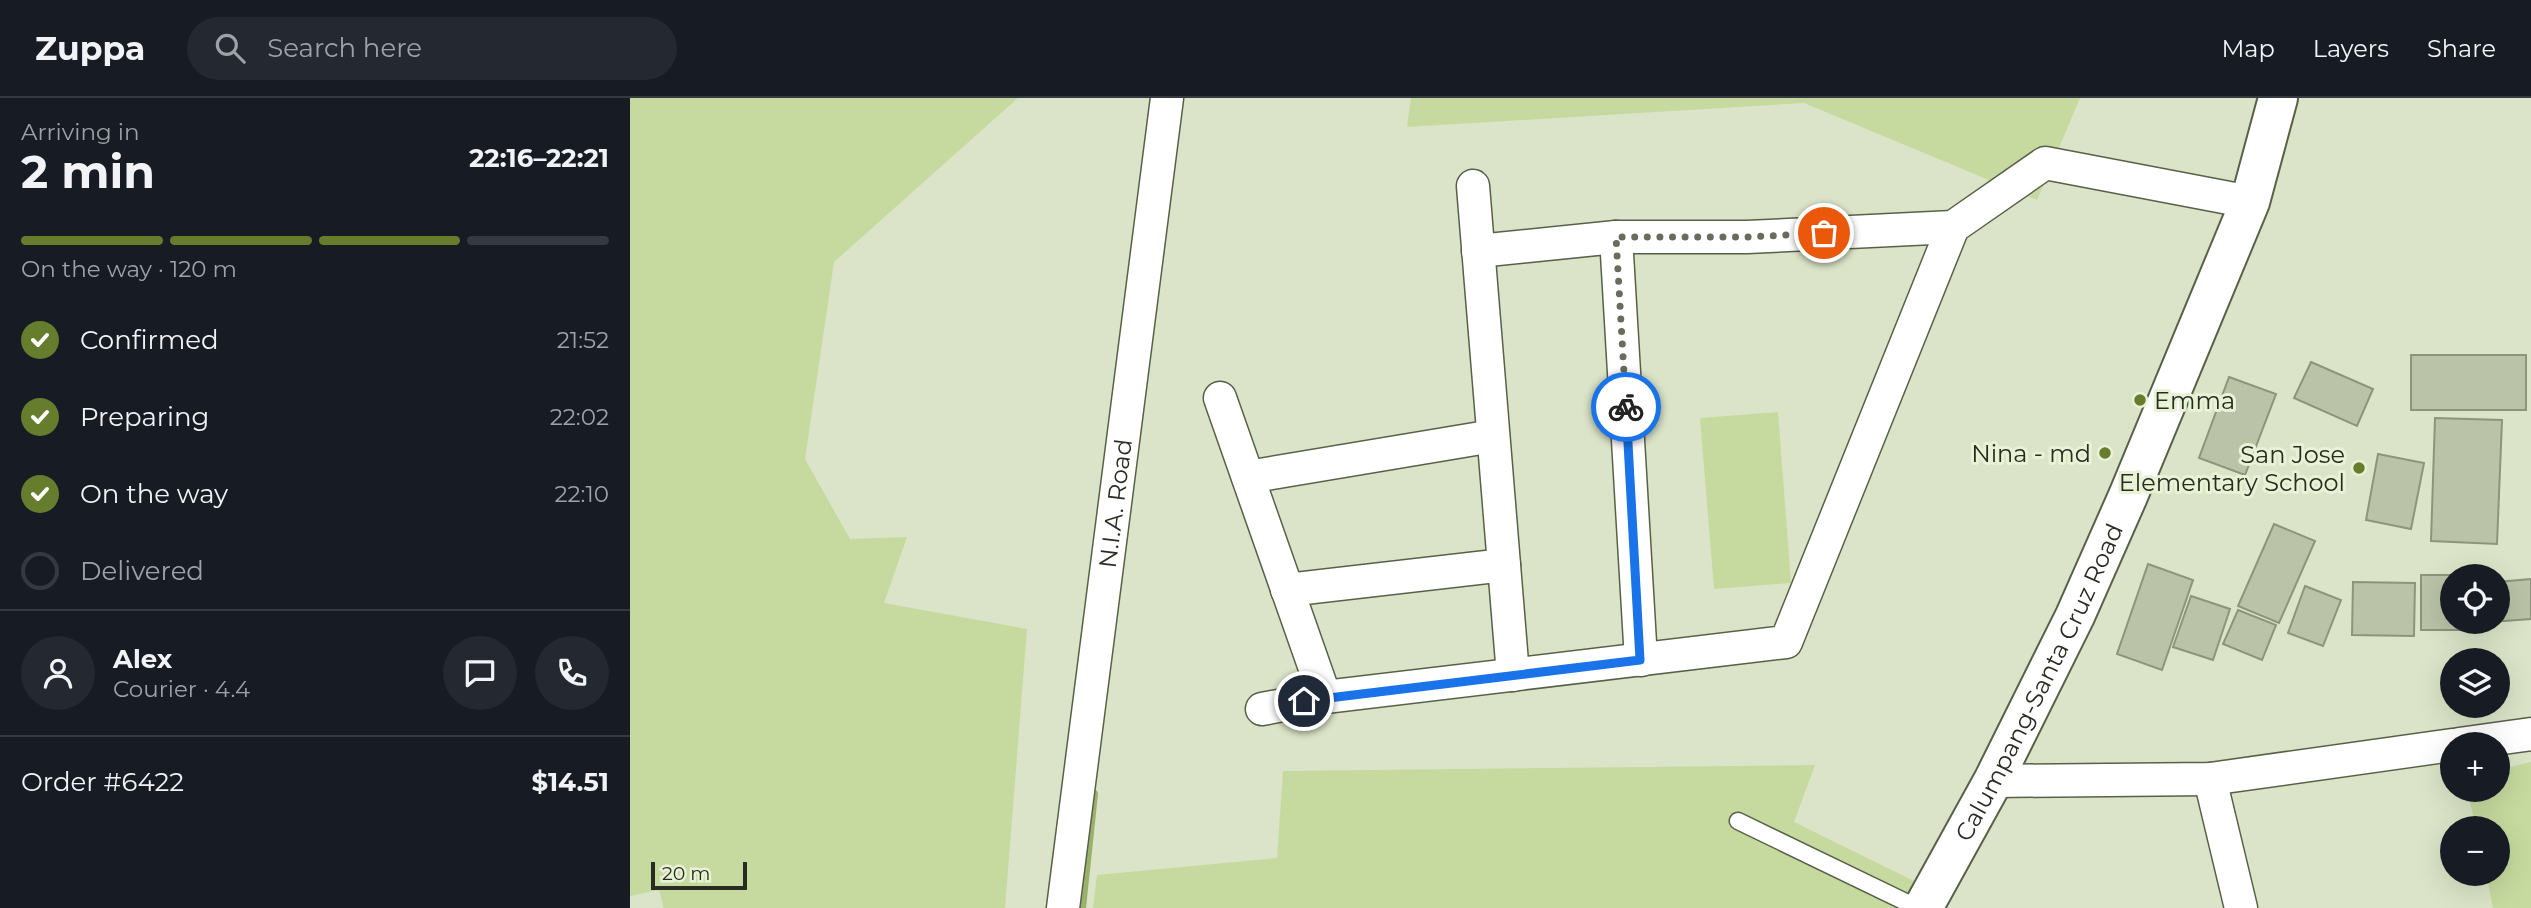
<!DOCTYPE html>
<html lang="en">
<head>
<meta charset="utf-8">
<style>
  :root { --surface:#171b24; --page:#242831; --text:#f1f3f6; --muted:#9ea1a6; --line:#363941; --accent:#677d2e }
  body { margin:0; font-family:Montserrat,sans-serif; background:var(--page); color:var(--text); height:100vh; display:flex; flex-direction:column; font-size:26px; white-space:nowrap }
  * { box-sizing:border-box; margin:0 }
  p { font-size:23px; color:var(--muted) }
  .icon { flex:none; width:38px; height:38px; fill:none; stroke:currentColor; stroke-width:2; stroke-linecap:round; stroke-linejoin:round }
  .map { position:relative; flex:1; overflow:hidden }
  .details { display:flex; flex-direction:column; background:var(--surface); width:630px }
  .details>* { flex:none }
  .controls { position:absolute; left:1810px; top:466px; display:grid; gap:14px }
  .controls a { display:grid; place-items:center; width:70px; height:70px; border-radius:50%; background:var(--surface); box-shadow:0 7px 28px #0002; font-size:35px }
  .scale { position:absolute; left:21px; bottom:18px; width:96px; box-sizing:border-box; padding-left:7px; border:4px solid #292c22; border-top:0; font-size:19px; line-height:24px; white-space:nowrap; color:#292c22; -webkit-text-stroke:5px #e8f2d5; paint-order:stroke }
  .pin { position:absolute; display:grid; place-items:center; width:60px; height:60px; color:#fff; margin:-30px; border:4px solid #fff; border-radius:50%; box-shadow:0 2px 7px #0007 }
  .courier { position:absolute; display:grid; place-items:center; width:70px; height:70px; margin:-35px; border:5px solid #1a73e8; border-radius:50%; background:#fff; color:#222; box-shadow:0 2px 9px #0007 }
  .head em { font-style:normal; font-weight:700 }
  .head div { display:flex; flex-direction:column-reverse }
  .head { display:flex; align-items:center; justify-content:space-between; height:119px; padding:0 21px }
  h1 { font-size:46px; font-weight:700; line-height:52px }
  .bar { display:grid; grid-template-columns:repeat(4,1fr); gap:10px 7px; align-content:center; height:84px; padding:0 21px }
  .bar i { height:9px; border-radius:5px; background:var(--line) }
  .bar .on { background:var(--accent) }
  .bar p { grid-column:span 4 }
  .line { display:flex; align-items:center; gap:18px; padding:0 21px; border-top:2px solid var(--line) }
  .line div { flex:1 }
  .round { display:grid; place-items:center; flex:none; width:74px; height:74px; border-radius:37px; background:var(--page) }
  ol { padding:0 21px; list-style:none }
  li { display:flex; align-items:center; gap:21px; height:77px }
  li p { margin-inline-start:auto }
  li .icon { padding:7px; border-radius:50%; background:var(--accent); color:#fff; stroke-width:4 }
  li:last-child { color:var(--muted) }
  li i { width:38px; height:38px; border:4px solid var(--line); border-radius:50% }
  header { display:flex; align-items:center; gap:42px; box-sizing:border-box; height:98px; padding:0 35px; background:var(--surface); border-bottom:2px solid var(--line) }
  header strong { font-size:33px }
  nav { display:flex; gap:38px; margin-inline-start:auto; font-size:24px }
  .search { width:490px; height:63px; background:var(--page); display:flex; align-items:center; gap:18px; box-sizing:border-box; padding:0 24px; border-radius:38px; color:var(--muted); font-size:26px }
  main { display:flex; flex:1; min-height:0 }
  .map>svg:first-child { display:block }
</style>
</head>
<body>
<header>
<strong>Zuppa</strong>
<div class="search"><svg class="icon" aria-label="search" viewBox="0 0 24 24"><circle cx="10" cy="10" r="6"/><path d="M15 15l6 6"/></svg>Search here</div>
<nav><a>Map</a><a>Layers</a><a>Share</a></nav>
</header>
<main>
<section class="details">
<div class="head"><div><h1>2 min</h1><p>Arriving in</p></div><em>22:16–22:21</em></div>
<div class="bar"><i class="on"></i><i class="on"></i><i class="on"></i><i></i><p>On the way · 120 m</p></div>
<ol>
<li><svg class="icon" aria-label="check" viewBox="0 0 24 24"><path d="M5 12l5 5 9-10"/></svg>Confirmed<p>21:52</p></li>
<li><svg class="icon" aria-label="check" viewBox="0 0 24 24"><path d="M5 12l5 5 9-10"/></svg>Preparing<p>22:02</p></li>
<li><svg class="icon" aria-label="check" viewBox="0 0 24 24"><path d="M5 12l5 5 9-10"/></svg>On the way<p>22:10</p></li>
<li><i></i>Delivered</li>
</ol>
<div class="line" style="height:126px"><a class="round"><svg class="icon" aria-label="person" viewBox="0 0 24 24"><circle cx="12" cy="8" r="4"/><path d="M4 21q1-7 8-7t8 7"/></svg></a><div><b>Alex</b><p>Courier · 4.4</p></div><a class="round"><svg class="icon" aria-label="chat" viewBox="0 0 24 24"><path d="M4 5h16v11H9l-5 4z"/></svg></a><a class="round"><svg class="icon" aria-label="phone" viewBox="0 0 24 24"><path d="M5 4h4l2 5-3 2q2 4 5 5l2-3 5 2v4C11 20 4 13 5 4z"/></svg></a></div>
<div class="line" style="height:91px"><div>Order #6422</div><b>$14.51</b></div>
</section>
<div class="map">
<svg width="1901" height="810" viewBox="0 0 1901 810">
  <rect width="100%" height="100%" fill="#dbe4c8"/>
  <!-- green -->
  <path fill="#c6da9f" d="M0,0h388l-184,164 -29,197 45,80 57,-2 -23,66 143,26 -22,279h-341l-5,-18 -29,6z
    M781,0h669l-43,102 -233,-97 -397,24z
    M1148,314l13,171 -77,6 -14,-171z
    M1901,664v146h-38l-7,-35h11v-45h-21l-9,-39h30v-19z
    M1185,667l-21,57 120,59 -13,27h-808l4,-33 180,-17 6,-87z"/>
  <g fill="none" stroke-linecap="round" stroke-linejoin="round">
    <!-- stream -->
    <path stroke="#9bb16b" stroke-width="10" d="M451,810l12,-114"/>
  </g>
  <!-- building -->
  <path fill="#bac3a7" stroke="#8c957b" stroke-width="2" d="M1781,257h115v55h-115z
    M1681,264l62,27 -16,37 -63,-28z
    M1599,279l47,17 -31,81 -46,-17z
    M1805,320l67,2 -5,124 -66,-3z
    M1748,356l46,9 -13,66 -45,-9z
    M1644,426l41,17 -36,82 -41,-17z
    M1518,466l45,16 -31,90 -45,-16z
    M1791,477h62l-31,1v45h31v9h-62z
    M1901,481v40l-40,3 6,-1v-39z
    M1723,484l62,1 -1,53 -62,-1z
    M1675,488l36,14 -18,46 -35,-13z
    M1561,498l39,13 -17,51 -40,-13z
    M1608,512l38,15 -14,35 -39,-16z"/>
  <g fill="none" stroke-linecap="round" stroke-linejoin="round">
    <!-- lane casing -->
    <g stroke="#586148" stroke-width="19">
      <path id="lane" d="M1108,723l180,87"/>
    </g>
    <!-- street casing -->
    <g stroke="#586148" stroke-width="35">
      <g id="street">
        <path d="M843,88l40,489"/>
        <path d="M986,139l25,423"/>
        <path d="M848,153l138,-14h131l206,-10 92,-64 205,39"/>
        <path d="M590,300l105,299"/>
        <path d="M618,379l245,-41"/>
        <path d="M657,492l217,-25"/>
        <path d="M632,611l63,-12 461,-55 167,-415"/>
        <path d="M1829,646l72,-10"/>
        <path d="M1580,681l31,129"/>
        <path d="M1363,683l217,-2 242,-34"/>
        <path id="s1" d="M433,810l104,-810"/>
      </g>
    </g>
    <!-- secondary casing -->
    <g stroke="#586148" stroke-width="42">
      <g id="secondary">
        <path id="s2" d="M1293,810l70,-127 82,-165 53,-120 122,-294 28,-104"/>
      </g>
    </g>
    <!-- lane -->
    <use href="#lane" stroke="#fff" stroke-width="16"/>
    <!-- street -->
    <use href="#street" stroke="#fff" stroke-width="32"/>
    <!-- secondary -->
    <use href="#secondary" stroke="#fff" stroke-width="38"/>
  </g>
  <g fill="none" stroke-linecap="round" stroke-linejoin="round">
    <!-- done -->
    <path stroke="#676c5c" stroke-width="7" stroke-dasharray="0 12.6" d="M996,309l-10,-170h131l77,-4"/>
    <!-- route -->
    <path stroke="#1a73e8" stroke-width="9" d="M674,603l336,-41 -14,-253"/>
  </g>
  <!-- markers -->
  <g fill="#677d2e" stroke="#e8f2d5" stroke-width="2.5">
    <circle cx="1510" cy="302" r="7"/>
    <circle cx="1475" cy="355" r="7"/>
    <circle cx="1729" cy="370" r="7"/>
  </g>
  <g text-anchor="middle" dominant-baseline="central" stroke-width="6" stroke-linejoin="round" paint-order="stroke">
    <!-- poi labels -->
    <g font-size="24" fill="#292c22" stroke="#e8f2d5" text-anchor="end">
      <text x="1524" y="302" text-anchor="start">Emma</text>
      <text x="1461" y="355">Nina - md</text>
      <text x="1715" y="356">San Jose<tspan x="1715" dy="28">Elementary School</tspan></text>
    </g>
    <!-- street labels -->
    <g font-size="24" fill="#292c22" stroke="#e8f2d5">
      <text stroke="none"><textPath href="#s1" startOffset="408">N.I.A. Road</textPath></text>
      <text stroke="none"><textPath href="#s2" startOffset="254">Calumpang-Santa Cruz Road</textPath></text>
    </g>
  </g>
</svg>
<div class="controls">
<a><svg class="icon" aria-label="locate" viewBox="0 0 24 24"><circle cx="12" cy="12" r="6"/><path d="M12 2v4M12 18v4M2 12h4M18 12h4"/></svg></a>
<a><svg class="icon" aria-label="layers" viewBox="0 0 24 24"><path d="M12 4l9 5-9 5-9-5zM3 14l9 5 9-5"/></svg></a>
<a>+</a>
<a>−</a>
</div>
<div class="scale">20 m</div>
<div class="pin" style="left:1194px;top:135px;background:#ea580c"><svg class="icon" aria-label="bag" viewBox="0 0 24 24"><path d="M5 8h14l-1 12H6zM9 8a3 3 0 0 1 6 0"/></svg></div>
<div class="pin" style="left:674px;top:603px;background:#1f2937"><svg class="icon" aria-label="home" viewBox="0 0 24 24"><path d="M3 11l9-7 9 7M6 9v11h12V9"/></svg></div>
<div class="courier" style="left:996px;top:309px"><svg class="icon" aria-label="bike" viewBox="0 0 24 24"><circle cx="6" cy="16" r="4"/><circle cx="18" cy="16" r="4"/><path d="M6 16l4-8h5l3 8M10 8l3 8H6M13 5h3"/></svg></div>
</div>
</main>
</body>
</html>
